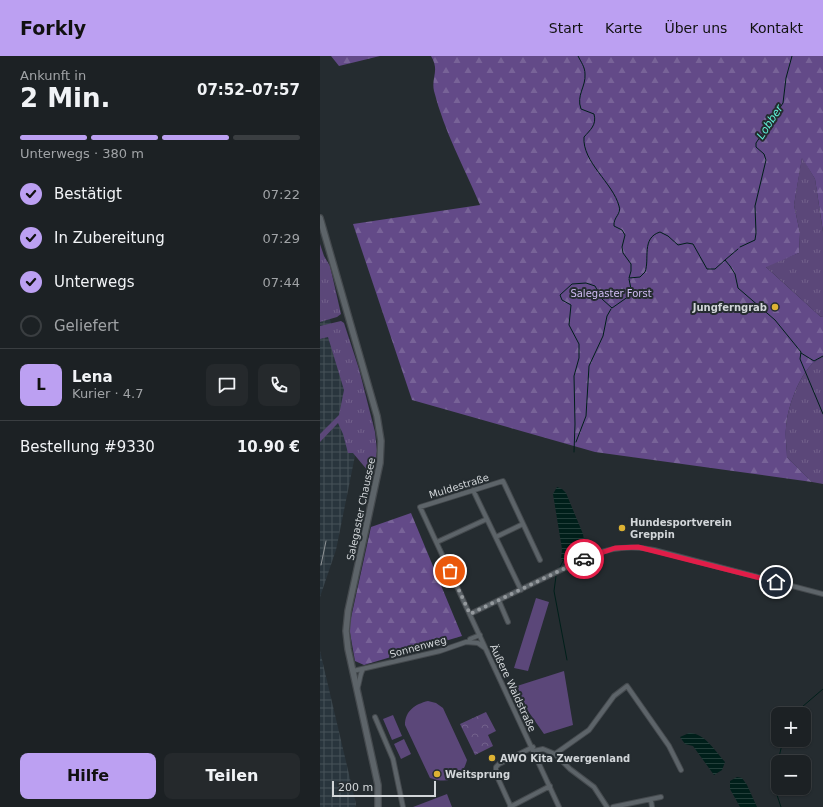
<!DOCTYPE html>
<html lang="de">
<head>
<meta charset="utf-8">
<style>
  :root { --surface:#1c2124; --page:#25292c; --text:#f1f3f6; --muted:#a0a3a6; --line:#3a3e41; --accent:#bca0f2 }
  body { margin:0; font-family:"DejaVu Sans",sans-serif; background:var(--page); color:var(--text); height:100vh; display:flex; flex-direction:column; font-size:15px; white-space:nowrap }
  * { box-sizing:border-box; margin:0 }
  p { font-size:13px; color:var(--muted) }
  .icon { flex:none; width:22px; height:22px; fill:none; stroke:currentColor; stroke-width:2; stroke-linecap:round; stroke-linejoin:round }
  .map { position:relative; flex:1; overflow:hidden }
  .drawer { display:flex; flex-direction:column; background:var(--surface); width:320px }
  .drawer>* { flex:none }
  .fabs { position:absolute; left:451px; top:651px; display:grid; gap:8px }
  .fabs a { display:grid; place-items:center; width:40px; height:40px; border-radius:8px; background:var(--surface); box-shadow:0 1px 3px #0004,0 0 0 1px var(--line); font-size:20px }
  .scale { position:absolute; left:12px; bottom:10px; width:104px; box-sizing:border-box; padding-left:4px; border:2px solid #d2d6d9; border-top:0; font-size:11px; line-height:14px; white-space:nowrap; color:#d2d6d9; -webkit-text-stroke:3px #252c30; paint-order:stroke }
  .pin { position:absolute; display:grid; place-items:center; width:34px; height:34px; color:#fff; margin:-17px; border:2px solid #fff; border-radius:50%; box-shadow:0 1px 4px #0007 }
  .courier { position:absolute; display:grid; place-items:center; width:40px; height:40px; margin:-20px; border:3px solid #e11d48; border-radius:50%; background:#fff; color:#222; box-shadow:0 1px 5px #0007 }
  .overview em { font-style:normal; font-weight:700 }
  .overview div { display:flex; flex-direction:column-reverse }
  .overview { display:flex; align-items:center; justify-content:space-between; height:68px; padding:0 20px }
  h1 { font-size:26px; font-weight:700; line-height:30px }
  .bar { display:grid; grid-template-columns:repeat(4,1fr); gap:6px 4px; align-content:center; height:48px; padding:0 20px }
  .bar i { height:5px; border-radius:3px; background:var(--line) }
  .bar .active { background:var(--accent) }
  .bar p { grid-column:span 4 }
  .line { display:flex; align-items:center; gap:10px; padding:0 20px; border-top:1px solid var(--line) }
  .line div { flex:1 }
  .round { display:grid; place-items:center; flex:none; width:42px; height:42px; border-radius:8px; background:var(--page) }
  ol { padding:0 20px; list-style:none }
  li { display:flex; align-items:center; gap:12px; height:44px }
  li p { margin-inline-start:auto }
  li .icon { padding:4px; border-radius:50%; background:var(--accent); color:#111; stroke-width:4 }
  li:last-child { color:var(--muted) }
  li i { width:22px; height:22px; border:2px solid var(--line); border-radius:50% }
  .primary-button { display:flex; gap:8px; margin-top:auto; padding:8px 20px }
  .primary-button a { flex:1; height:46px; border-radius:8px; background:var(--accent); color:#111; font-size:16px; font-weight:700; line-height:46px; text-align:center }
  .primary-button a+a { background:var(--page); color:var(--text) }
  header { display:flex; align-items:center; gap:24px; box-sizing:border-box; height:56px; padding:0 20px; background:var(--accent); color:#111 }
  header strong { font-size:19px }
  nav { display:flex; gap:22px; margin-inline-start:auto; font-size:14px }
  main { display:flex; flex:1; min-height:0 }
  .map>svg:first-child { display:block }
</style>
</head>
<body>
<header>
<strong>Forkly</strong>
<nav><a>Start</a><a>Karte</a><a>Über uns</a><a>Kontakt</a></nav>
</header>
<main>
<section class="drawer">
<div class="overview"><div><h1>2 Min.</h1><p>Ankunft in</p></div><em>07:52–07:57</em></div>
<div class="bar"><i class="active"></i><i class="active"></i><i class="active"></i><i></i><p>Unterwegs · 380 m</p></div>
<ol>
<li><svg class="icon" aria-label="check" viewBox="0 0 24 24"><path d="M5 12l5 5 9-10"/></svg>Bestätigt<p>07:22</p></li>
<li><svg class="icon" aria-label="check" viewBox="0 0 24 24"><path d="M5 12l5 5 9-10"/></svg>In Zubereitung<p>07:29</p></li>
<li><svg class="icon" aria-label="check" viewBox="0 0 24 24"><path d="M5 12l5 5 9-10"/></svg>Unterwegs<p>07:44</p></li>
<li><i></i>Geliefert</li>
</ol>
<div class="line" style="height:72px"><b class="round" style="background:var(--accent);color:#111">L</b><div><b>Lena</b><p>Kurier · 4.7</p></div><a class="round"><svg class="icon" aria-label="chat" viewBox="0 0 24 24"><path d="M4 5h16v11H9l-5 4z"/></svg></a><a class="round"><svg class="icon" aria-label="phone" viewBox="0 0 24 24"><path d="M5 4h4l2 5-3 2q2 4 5 5l2-3 5 2v4C11 20 4 13 5 4z"/></svg></a></div>
<div class="line" style="height:52px"><div>Bestellung #9330</div><b>10.90 €</b></div>
<div class="primary-button"><a>Hilfe</a><a>Teilen</a></div>
</section>
<div class="map">
<svg width="503" height="751" viewBox="0 0 503 751">
  <defs>
    <pattern id="industrial-grid" width="8" height="8" patternUnits="userSpaceOnUse"><rect width="8" height="8" fill="#29353d"/><path d="M0 4h8M4 0v8" fill="none" stroke="#475258"/></pattern>
    <pattern id="grass-tufts" width="24" height="20" patternUnits="userSpaceOnUse"><rect width="24" height="20" fill="#5b4779"/><path d="M3 7l-1-3M5 7V3M7 7l1-3M15 17l-1-3M17 17v-4M19 17l1-3" fill="none" stroke="#72618b"/></pattern>
    <pattern id="forest-firs" width="22" height="20" patternUnits="userSpaceOnUse"><rect width="22" height="20" fill="#634a88"/><path d="M5 1l3.5 6h-7zM16 11l3.5 6h-7z" fill="#786398"/></pattern>
    <pattern id="park-crowns" width="20" height="18" patternUnits="userSpaceOnUse"><rect width="20" height="18" fill="#5b4779"/><path d="M2 6a3 3 0 1 1 6 0M12 15a3 3 0 1 1 6 0" fill="none" stroke="#72618b"/></pattern>
    <pattern id="water-rules" width="6" height="5" patternUnits="userSpaceOnUse"><rect width="6" height="5" fill="#001f1a"/><path d="M0 2.5h6" fill="none" stroke="#243f3b"/></pattern>
  </defs>
  <rect width="100%" height="100%" fill="#252c30"/>
  <!-- industrial -->
  <path fill="url(#industrial-grid)" d="M0,228l30,106 10,41 -24,119 -16,47z
    M0,595l36,153 -1,3h-35z"/>
  <!-- grass -->
  <path fill="url(#grass-tufts)" d="M482,101l13,22 8,53v84l-2,1 -56,-51 34,-13 1,-20 -6,-28z
    M0,188l4,12 6,10 11,48 -4,3 -17,5z
    M21,265l3,2 15,46 16,63 2,19 -4,26 -20,-24h-5l-5,-19 -5,-11 -18,19v-8l19,-19 5,-25 -16,-53 -8,2v-13z
    M503,301v127l-11,-2 -25,-25c0,-10 -2,-19 -1,-29 1,-21 16,-64 37,-71z"/>
  <!-- forest -->
  <path fill="url(#forest-firs)" d="M11,0h49l-41,10z
    M111,0h392v176l-8,-53 -13,-21 -8,47 6,28 -1,20 -33,14 55,50 2,-1v41c-21,7 -36,50 -37,71 -1,10 1,19 1,29l25,25 -217,-30 -183,-52 -59,-176 127,-19c-16,-38 -36,-74 -46,-114 -3,-14 6,-20 -3,-35z
    M91,457l51,123 -98,29 -9,-4 -6,-34 22,-100z"/>
  <!-- park -->
  <path fill="url(#park-crowns)" d="M166,656l10,19 -8,4 5,11 -18,9 -15,-31z"/>
  <!-- garden -->
  <path fill="#5b4779" d="M216,542l13,4 -21,69 -14,-3z
    M244,615l9,54 -29,9 -16,-23 -11,-25z
    M108,645l8,2 7,5 24,52c-5,20 -20,24 -37,18l-25,-53c0,-14 10,-21 23,-24z
    M73,659l9,21 -10,4 -9,-21z
    M84,683l7,15 -10,5 -7,-15z
    M127,738l5,13h-39z"/>
  <!-- water -->
  <path fill="url(#water-rules)" d="M237,431l5,2 4,4 17,41 2,13 -21,14 -3,-2 1,-10 -9,-55z
    M369,677c16,0 26,18 36,29l-3,8 -8,5 -21,-29 -8,-2 -5,-7z
    M417,721l5,1 5,7 10,22h-17l-10,-18v-8z"/>
  <g fill="none" stroke-linecap="round" stroke-linejoin="round">
    <!-- stream -->
    <path stroke="#001f1a" stroke-width="1" d="M258,0c3,6 7,11 7,18 1,13 -9,21 -4,35l13,5c3,11 -4,16 -10,23 -2,25 29,46 35,69 3,8 -6,11 -5,20l8,4 3,5 -3,12 1,6 8,11v7l-2,7 11,-1 5,-5c5,-13 -4,-34 15,-40l8,4 10,9 9,-2 6,1c5,8 9,17 14,25h8l10,-9 5,6 5,8 3,14 37,32 26,32 -1,7 23,55
      M420,191l15,-7 1,-7 -1,-27 11,-46 -2,-6 -8,-7v-4l27,-40 3,-25 6,-22
      M405,204l13,-11
      M481,297l13,8 9,-5
      M256,386l10,-26 3,-50 14,-30 4,-20 4,-7
      M254,396l1,-28 -1,-48 5,-18v-14l-10,-19 2,-20 -9,-5 -2,-5 12,-11 14,-1 9,3 7,13 10,9 20,-14 -3,-15
      M239,513l4,-8
      M236,520l-2,15 13,69
      M475,657l28,-24
      M461,751l-8,-24 10,-43"/>
    <!-- street casing -->
    <g stroke="#454a4e" stroke-width="6">
      <path id="street" d="M153,434l48,100
        M176,481l27,-13
        M117,486l50,-23
        M220,504l-37,-79 -83,26 139,300
        M179,545l9,21
        M150,558l122,-59c21,-8 40,-10 62,-5l169,44
        M149,586l1,-3 10,-4
        M33,615l87,-20 26,-9 12,1 7,5
        M37,633c3,-6 2,-13 6,-20
        M55,661l18,42 10,48
        M214,695l9,-2 12,5 15,15 24,18 13,20
        M235,698l34,-24 25,-34 13,-10 42,60 12,24
        M331,744l1,7
        M190,751l40,-21
        M191,751l-15,-33v-7l3,-3 34,-17
        M293,751l48,-10"/>
    </g>
    <!-- secondary casing -->
    <g stroke="#454a4e" stroke-width="8">
      <path id="secondary" d="M0,162l57,198 4,25 -1,22 -32,148 -2,20 2,18 30,136v22"/>
    </g>
    <!-- street -->
    <use href="#street" stroke="#5d6469" stroke-width="4"/>
    <!-- secondary -->
    <use href="#secondary" stroke="#5d6469" stroke-width="5.5"/>
    <!-- rail -->
    <path stroke="#8f9497" stroke-width="1" d="M1,509l5,-24"/>
  </g>
  <g fill="none" stroke-linecap="round" stroke-linejoin="round">
    <!-- done -->
    <path stroke="#959a9e" stroke-width="4" stroke-dasharray="0 7.2" d="M130,515l20,43 114,-55"/>
    <!-- route -->
    <path stroke="#e11d48" stroke-width="5" d="M264,503l31,-11 23,-1 138,35"/>
  </g>
  <!-- markers -->
  <g fill="#ddb233" stroke="#252c30" stroke-width="1.5">
    <circle cx="455" cy="251" r="4"/>
    <circle cx="302" cy="472" r="4"/>
    <circle cx="172" cy="702" r="4"/>
    <circle cx="117" cy="718" r="4"/>
  </g>
  <g text-anchor="middle" dominant-baseline="central" stroke-width="4" stroke-linejoin="round" paint-order="stroke">
    <!-- park labels -->
    <g font-size="10" fill="#cfbbf2" stroke="#252c30">
      <text x="291" y="237">Salegaster Forst</text>
    </g>
    <!-- poi labels -->
    <g font-size="10" font-weight="bold" fill="#d2d6d9" stroke="#252c30" text-anchor="start">
      <text x="447" y="251" text-anchor="end">Jungferngrab</text>
      <text x="310" y="466">Hundesportverein<tspan x="310" dy="12">Greppin</tspan></text>
      <text x="180" y="702">AWO Kita Zwergenland</text>
      <text x="125" y="718">Weitsprung</text>
    </g>
    <!-- street labels -->
    <g font-size="10" fill="#d2d6d9" stroke="#252c30">
      <text transform="translate(139 430) rotate(-17)">Muldestraße</text>
      <text transform="translate(41 453) rotate(-78)">Salegaster Chaussee</text>
      <text transform="translate(98 591) rotate(-15)">Sonnenweg</text>
      <text transform="translate(193 632) rotate(65)">Äußere Waldstraße</text>
    </g>
    <!-- water labels -->
    <g font-size="11" font-style="italic" fill="#60f3d9" stroke="#252c30">
      <text transform="translate(450 66) rotate(-57)">Lobber</text>
    </g>
  </g>
</svg>
<div class="fabs">
<a>+</a>
<a>−</a>
</div>
<div class="scale">200 m</div>
<div class="pin" style="left:130px;top:515px;background:#ea580c"><svg class="icon" aria-label="bag" viewBox="0 0 24 24"><path d="M5 8h14l-1 12H6zM9 8a3 3 0 0 1 6 0"/></svg></div>
<div class="pin" style="left:456px;top:526px;background:#1f2937"><svg class="icon" aria-label="home" viewBox="0 0 24 24"><path d="M3 11l9-7 9 7M6 9v11h12V9"/></svg></div>
<div class="courier" style="left:264px;top:503px"><svg class="icon" aria-label="car" viewBox="0 0 24 24"><path d="M5 17H2v-5l4-1 3-4h7l3 4 3 1v5h-3M9 17h6M6 11h13"/><circle cx="7" cy="17" r="2"/><circle cx="17" cy="17" r="2"/></svg></div>
</div>
</main>
</body>
</html>
